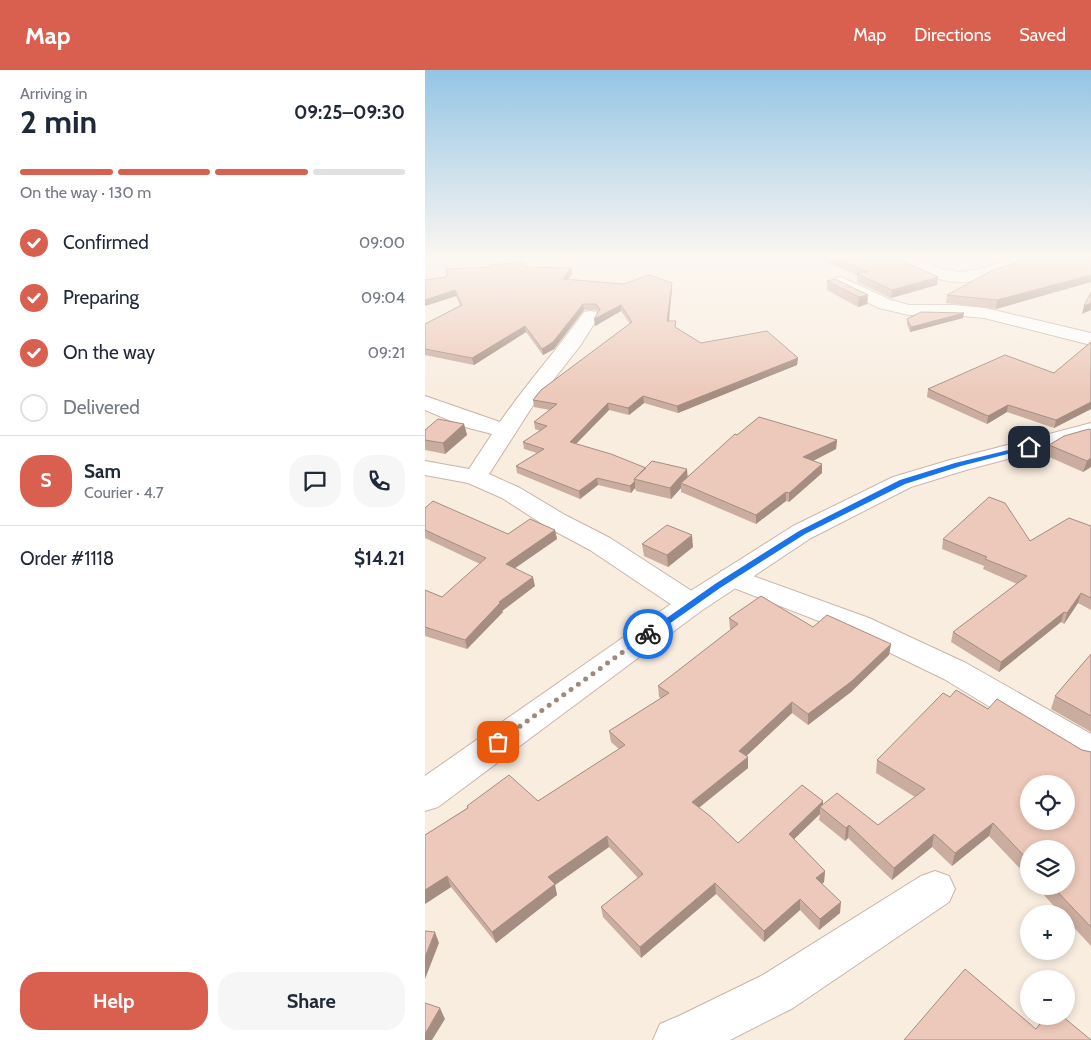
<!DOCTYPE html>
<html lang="en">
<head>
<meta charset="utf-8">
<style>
  :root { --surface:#fff; --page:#f6f6f7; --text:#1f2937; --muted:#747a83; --line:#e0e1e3; --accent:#d95f4f }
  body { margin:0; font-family:Cabin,sans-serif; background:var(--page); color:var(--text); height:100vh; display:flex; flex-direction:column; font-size:19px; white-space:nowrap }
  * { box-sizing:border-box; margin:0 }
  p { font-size:16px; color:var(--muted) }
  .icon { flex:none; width:28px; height:28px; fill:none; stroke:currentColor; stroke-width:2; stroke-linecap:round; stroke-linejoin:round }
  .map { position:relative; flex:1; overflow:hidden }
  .drawer { display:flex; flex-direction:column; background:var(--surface); width:425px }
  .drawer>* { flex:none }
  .controls { position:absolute; left:595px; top:705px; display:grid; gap:10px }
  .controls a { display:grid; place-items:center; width:55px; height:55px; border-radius:50%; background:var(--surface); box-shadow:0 2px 8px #0003; font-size:25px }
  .pin { position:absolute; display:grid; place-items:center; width:42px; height:42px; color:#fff; margin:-21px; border-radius:10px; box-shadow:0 2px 8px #0006 }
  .courier { position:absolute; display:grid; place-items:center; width:50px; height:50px; margin:-25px; border:4px solid #1a73e8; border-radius:50%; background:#fff; color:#222; box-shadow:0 1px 6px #0007 }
  .summary em { font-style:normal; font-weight:700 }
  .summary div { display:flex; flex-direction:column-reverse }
  .summary { display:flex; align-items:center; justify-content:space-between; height:85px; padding:0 20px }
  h1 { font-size:32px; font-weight:700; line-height:38px }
  .bar { display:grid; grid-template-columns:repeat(4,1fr); gap:8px 5px; align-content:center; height:60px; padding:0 20px }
  .bar i { height:6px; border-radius:4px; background:var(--line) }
  .bar .active { background:var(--accent) }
  .bar p { grid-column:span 4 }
  .line { display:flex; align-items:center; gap:12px; padding:0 20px; border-top:1px solid var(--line) }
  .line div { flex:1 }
  .round { display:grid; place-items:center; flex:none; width:52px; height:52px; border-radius:20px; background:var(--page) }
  ol { padding:0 20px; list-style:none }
  li { display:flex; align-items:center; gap:15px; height:55px }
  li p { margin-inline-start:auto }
  li .icon { padding:5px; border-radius:50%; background:var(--accent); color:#fff; stroke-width:4 }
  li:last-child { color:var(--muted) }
  li i { width:28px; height:28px; border:2px solid var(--line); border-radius:50% }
  .primary-button { display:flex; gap:10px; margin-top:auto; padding:10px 20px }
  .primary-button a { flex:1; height:58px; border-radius:20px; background:var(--accent); color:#fff; font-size:20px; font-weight:700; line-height:58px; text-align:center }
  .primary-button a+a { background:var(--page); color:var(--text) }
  header { display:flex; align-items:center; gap:30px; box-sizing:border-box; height:70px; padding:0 25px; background:var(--accent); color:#fff }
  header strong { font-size:24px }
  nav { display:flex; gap:28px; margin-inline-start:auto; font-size:18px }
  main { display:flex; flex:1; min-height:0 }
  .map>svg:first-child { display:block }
</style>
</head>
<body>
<header>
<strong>Map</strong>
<nav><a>Map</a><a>Directions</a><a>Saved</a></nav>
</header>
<main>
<section class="drawer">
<div class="summary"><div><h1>2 min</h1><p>Arriving in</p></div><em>09:25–09:30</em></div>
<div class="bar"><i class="active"></i><i class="active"></i><i class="active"></i><i></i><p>On the way · 130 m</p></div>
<ol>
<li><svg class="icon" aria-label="check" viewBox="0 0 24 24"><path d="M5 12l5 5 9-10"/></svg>Confirmed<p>09:00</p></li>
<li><svg class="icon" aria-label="check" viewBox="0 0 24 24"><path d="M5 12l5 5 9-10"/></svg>Preparing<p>09:04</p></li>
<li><svg class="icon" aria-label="check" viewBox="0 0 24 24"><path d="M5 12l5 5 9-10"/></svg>On the way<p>09:21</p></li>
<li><i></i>Delivered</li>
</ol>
<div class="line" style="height:90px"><b class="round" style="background:var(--accent);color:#fff">S</b><div><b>Sam</b><p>Courier · 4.7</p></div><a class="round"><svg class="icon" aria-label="chat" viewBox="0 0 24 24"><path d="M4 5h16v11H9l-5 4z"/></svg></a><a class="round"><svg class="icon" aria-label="phone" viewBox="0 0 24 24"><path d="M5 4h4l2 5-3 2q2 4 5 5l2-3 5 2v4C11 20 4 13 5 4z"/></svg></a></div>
<div class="line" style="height:65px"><div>Order #1118</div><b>$14.21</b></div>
<div class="primary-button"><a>Help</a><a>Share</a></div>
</section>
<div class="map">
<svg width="666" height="970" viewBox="0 0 666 970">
  <rect width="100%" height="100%" fill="#f9ede0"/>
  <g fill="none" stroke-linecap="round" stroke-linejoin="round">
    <!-- street casing -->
    <g stroke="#c8b4a9" stroke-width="2">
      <path id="street" d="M465,187h23l29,12 18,3 21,-3 35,-12h23l-2,3c-24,9 -53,23 -79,22 -23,-1 -44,-13 -66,-22z
        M416,207l50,23 18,5h44l32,3 106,25v12l-107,-27 -31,-3h-44l-30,-7 -44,-22 -2,-4 2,-4z
        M165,241l6,1 3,4 -19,30 -48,61 -43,67 31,14 45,27 45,23 91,59 5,7 -5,7 -10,3 -10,-3 -91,-61 -43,-23 -45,-29 -34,-15 -43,-8v-14l44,8 23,-35 -27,-7 -40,-17v-14l75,26c26,-38 57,-72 84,-110z
        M306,498l138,50 97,45 125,71v31l-12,-4 -135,-82 -97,-47 -126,-49 -4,-6 4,-6z
        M510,801l14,5 6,13 -6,13 -156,106 -63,32h-77l7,-16 21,-9 80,-39 160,-100z"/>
    </g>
    <!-- secondary casing -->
    <g stroke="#ceb5a9" stroke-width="2">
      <path id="secondary" d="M666,353v14l-125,33 -55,17 -100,51 -110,73 -263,196 -13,4v-35l256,-179 112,-71 100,-49 57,-17z"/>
    </g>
    <!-- street -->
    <use href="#street" fill="#fff" fill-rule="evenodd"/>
    <!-- secondary -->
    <use href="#secondary" fill="#fff" fill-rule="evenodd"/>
  </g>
  <!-- wall -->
  <path fill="#cbada0" d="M389,187h80l44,20 -1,8 -46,13 -34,-16v-7z
    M666,187v25l-95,27 -50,-6 1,-8z
    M64,195l36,2 46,1 1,6 -4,5 104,10 -3,32 7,7 25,15 97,15 -1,7 -119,48 -34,-10 -15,12 -20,-5 -33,34 70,24 41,9 50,-42 100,5 -1,9 -23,12 9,12 -33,29 -3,-1 -30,23 -75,-32v-4l-10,11 -35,-8 -1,-3 -4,5 -33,-8 -18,14 -63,-26 -1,-7 21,-13 -13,-4 -1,-7 17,-11 -5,-2 -1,-7 16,-12 -16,-3 -1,-7 97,-76 -9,-13 -26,15 3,-14 -2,-2h-12l-30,39 -11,6 -17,-23 -52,33 -49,-10v-31l35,-19 -4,-9 -31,10v-26l21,-3 1,-2 -1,-6 43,-2z
    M402,211l41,14 -1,9 -9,3 -31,-17z
    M538,248l-53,14 -3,-8v-5z
    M666,272v67l-37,19 -47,-16 -20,12 -60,-27 1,-8 126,-16z
    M39,354l3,11 -22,19 -20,-4v-20z
    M666,360v37l-8,5 -36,-16 2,-11z
    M0,438l83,26 47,-4 2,9 -42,29 20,18 -33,25 1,1 -36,37 -42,-13v-46l17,7 38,-33 -55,-26z
    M666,456v84l-13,-7 -14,21 -3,-2 -62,50 -48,-30 2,-10 64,-48 -34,-15 1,-3 -42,-17 1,-10 87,2z
    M217,474l51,3 -25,20 -24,-11z
    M304,548l84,9 78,17 -2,11 -38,37 -43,33 -16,-12 -46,43 2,12 -49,40 39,35 85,-39 55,21 37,-28 -39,-24 1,-13 73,-63 38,12 94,41 9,2v194l-25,-27v-5h-5l-25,-28h30l-37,-37v29l-40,-42 -37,30 -20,-19 -40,33 -44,-42 -3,3 -26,-21 1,-6 -26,25 31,32 -1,11 -2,2 18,29 -21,17 -19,-20 -36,32 -48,-48 -75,64 -38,-41 -2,-10 37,-29 -29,-31 -54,38 2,10 -61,48 -45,-56 -26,17v-69l42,-27v-2l71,-5 81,-52 -8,-7 -2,-11 52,-33 -2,-1 -1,-11 73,-56 -1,-1z
    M666,584v78l-40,-23 4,-13z"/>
  <!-- shaded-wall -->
  <path fill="#a58d82" d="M146,198l1,6 -8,11 -1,-6z
    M666,205v7l-95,27 1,-9z
    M513,207l-1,8 -46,13 1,-8z
    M247,213v6l-4,38 -1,-6z
    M30,220l1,6 -31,10v-6z
    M443,225l-1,9 -9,3 1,-10z
    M666,233v7l-9,4 2,-8z
    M158,234l1,6 -30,39 -11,6 -1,-6z
    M196,235v6l-26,15 -1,-7z
    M539,243l-1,5 -53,14 1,-5z
    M100,256l1,6 -52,33 -2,-7z
    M373,288l-1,7 -119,48 -1,-7z
    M218,326l1,7 -15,12 -1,-7z
    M666,332v7l-37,19 2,-8z
    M183,333l1,7 -38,39 -1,-7z
    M583,335l-1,7 -20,12 1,-8z
    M39,354l3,11 -22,19 -2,-11z
    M412,370l-1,9 -33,17v-9z
    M666,388v9l-8,5 4,-11z
    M397,394v9l-33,29v-9z
    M262,399l1,12 -7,2v5l-10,11 -1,-11z
    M172,408l1,7 -18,14 -1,-8z
    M210,411v7l-4,5 -1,-7z
    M361,422v9l-30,23v-9z
    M130,460l2,9 -49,34 -2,-9z
    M267,465l1,12 -25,20 -1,-12z
    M108,507l2,9 -33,25 1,1 -36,37 -2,-9 34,-38z
    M656,523l-3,10 -14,21 3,-11z
    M639,542l-3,10 -62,50 2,-10z
    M466,574l-2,11 -38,37 -43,33v-11z
    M367,632v11l-52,49 -1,-11z
    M323,687v11l-56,45v-11z
    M398,731v8l-3,-2v7l-32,31 1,-11z
    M568,753l-4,13 -37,30 3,-13z
    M424,755l-1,13 -3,3 1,-13z
    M509,764l-2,13 -40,33 2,-12z
    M182,766l2,11 -54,38 2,10 -61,48 -4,-11 56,-55z
    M400,801l-1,11 -8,7v-11z
    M22,806l4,11 -26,17v-14z
    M290,813l1,11 -75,64 -1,-11z
    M375,829v11l-36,32v-11z
    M416,832l-1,11 -21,17 1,-11z
    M10,862l4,11 -14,36v-22z
    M15,938l5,11 -13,21h-7v-6z"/>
  <!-- building -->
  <path fill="#ecc9ba" stroke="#a58d82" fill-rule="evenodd" d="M408,187h61l44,20 -46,13 -35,-16 11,-2z
    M606,187h60v18l-94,25 -50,-5 44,-24z
    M99,192l1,5 46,1 -8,11 61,5 25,-9 23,8 -5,38h9l-1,6 26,16 66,-12 31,27 -121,48 -34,-10 -15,12 -20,-5 -38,39 41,12 35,14 -12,11 1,2 -5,5 -33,-8 -18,13 -63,-25 28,-17 -21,-7 24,-16 -13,-4 23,-18 -24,-4 8,-10 91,-68 -11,-17 -27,14 6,-10 -4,-5h-13l-30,38 -11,7 -17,-23 -53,32 -47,-9v-25l37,-19 -7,-15 -30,10v-20l21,-3 2,-4 -2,-4 44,-2 -1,-2z
    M410,209l33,16 -9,2 -32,-16z
    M666,222v11l-7,3z
    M496,242l43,1 -53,14 -4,-8z
    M666,272v60l-35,18 -48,-15 -20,11 -60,-27 77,-34 49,18z
    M334,347l78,23 -34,17 19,7 -33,29 -3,-1 -30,23 -75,-32 54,-49 2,1z
    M13,349l26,5 -21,19 -18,-3v-10z
    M664,359l2,1v28l-4,3 -38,-16 15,-9z
    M227,391l35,8 -17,19 -36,-9z
    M564,427l16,6 25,38 39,-23 22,8v72l-10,-5 -14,20 -3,-1 -63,50 -48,-30 74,-56 -42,-17 2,-2 -44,-18z
    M8,431l75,33 22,-15 25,11 -49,34 27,13 -34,25 1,1 -35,37 -40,-13v-37l17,7 44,-39 -61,-28v-22z
    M242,455l25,10 -25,20 -25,-11z
    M336,526l52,31 14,-12 64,29 -39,37 -44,33 -16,-12 -53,49 9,6 -56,45 18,14 28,27 64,-58 21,16 -34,33 36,37 -9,7 25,24 -21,17 -20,-20 -36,32 -49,-48 -75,64 -39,-40 42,-33 -36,-38 -59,41 7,7 -63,48 -45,-56 -22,14v-55l43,-27 -1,-2 42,-31 29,26 87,-56 -16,-14 60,-38 -11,-7 80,-62 -9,-6z
    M666,584v62l-36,-20z
    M531,620l32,19 9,-10 85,51 9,2v175l-39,-41h14v-37h-37v12l-36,-38 -38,30 -21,-19 -40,34 -45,-43 -3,3 -26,-21 17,-14 41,32 47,-36 -48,-29 66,-67 7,4zM604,714h37v37h-37z
    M0,861l10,1 -10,25z
    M540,899l71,60 10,-13h16l29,24h-187z
    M0,933l15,5 -15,26z"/>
  <!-- sky -->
  <linearGradient id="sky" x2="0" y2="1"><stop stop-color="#94c5e5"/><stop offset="0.58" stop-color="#fcf7f1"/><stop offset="1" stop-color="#fcf7f1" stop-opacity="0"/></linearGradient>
  <rect width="666" height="323" fill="url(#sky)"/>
  <!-- route -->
  <path fill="#1a73e8" d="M604,375l3,2 -1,1 -70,18 -56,18 -100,50 -85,54 -68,48h-7l-1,-2 71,-50 84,-53 101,-51 55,-17z"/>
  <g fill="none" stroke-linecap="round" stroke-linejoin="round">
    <!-- done -->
    <path stroke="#9f897e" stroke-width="5" stroke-dasharray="0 9" d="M73,672l150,-108"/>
  </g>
</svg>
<div class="controls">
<a><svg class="icon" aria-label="locate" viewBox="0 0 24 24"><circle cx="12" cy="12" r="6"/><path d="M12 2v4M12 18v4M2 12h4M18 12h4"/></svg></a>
<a><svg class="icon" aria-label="layers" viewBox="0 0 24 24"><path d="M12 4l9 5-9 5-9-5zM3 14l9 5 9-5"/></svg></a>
<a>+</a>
<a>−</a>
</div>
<div class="pin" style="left:73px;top:672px;background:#ea580c"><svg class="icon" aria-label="bag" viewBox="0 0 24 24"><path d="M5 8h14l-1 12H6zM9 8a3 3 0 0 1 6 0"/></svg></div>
<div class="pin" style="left:604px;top:377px;background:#1f2937"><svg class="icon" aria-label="home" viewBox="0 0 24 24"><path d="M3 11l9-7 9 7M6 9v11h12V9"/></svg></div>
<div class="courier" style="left:223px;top:564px"><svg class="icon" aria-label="bike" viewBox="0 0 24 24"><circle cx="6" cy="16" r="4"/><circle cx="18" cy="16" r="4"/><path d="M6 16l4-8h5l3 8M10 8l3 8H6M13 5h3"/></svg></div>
</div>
</main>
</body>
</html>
